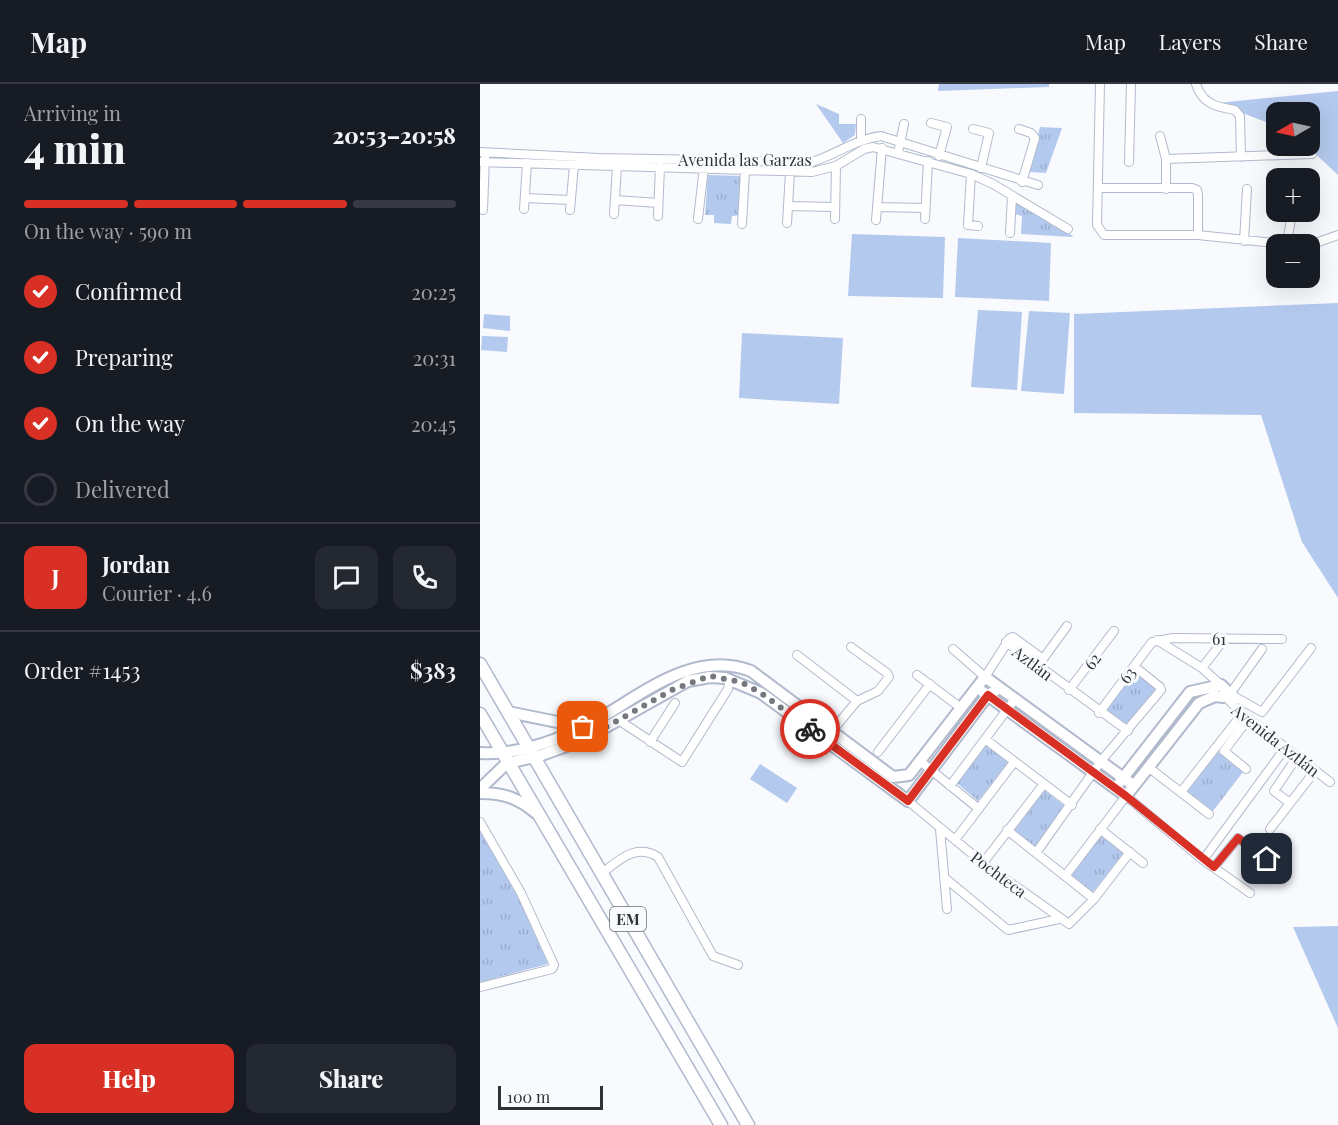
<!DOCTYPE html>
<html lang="en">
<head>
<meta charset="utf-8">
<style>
  :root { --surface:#171b24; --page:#242831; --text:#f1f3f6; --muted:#9ea1a6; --line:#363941; --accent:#d93025 }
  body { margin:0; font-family:"Playfair Display",serif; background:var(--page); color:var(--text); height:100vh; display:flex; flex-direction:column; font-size:22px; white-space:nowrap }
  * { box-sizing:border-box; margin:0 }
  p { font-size:20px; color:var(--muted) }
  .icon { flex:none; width:33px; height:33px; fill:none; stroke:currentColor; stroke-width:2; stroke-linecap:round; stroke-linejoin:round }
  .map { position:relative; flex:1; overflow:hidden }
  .sheet { display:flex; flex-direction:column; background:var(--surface); width:480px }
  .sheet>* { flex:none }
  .needle { width:39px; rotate:261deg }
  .fabs { position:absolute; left:786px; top:18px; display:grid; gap:12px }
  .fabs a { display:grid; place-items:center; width:54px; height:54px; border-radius:12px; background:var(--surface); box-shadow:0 6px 24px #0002; font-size:30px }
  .scale { position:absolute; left:18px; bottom:15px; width:105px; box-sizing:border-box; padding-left:6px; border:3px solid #2e3239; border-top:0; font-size:16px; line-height:21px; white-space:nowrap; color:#2e3239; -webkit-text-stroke:4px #f8fafe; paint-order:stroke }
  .pin { position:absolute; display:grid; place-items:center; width:51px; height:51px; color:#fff; margin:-26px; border-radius:12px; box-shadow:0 3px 9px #0006 }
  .courier { position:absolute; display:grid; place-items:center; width:60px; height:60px; margin:-30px; border:4px solid #d93025; border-radius:50%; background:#fff; color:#222; box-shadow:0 2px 8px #0007 }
  .head em { font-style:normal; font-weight:800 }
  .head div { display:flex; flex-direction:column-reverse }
  .head { display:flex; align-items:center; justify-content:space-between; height:102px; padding:0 24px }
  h1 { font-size:39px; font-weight:800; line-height:45px }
  .bar { display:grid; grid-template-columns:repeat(4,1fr); gap:9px 6px; align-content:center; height:72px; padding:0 24px }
  .bar i { height:8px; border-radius:4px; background:var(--line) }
  .bar .selected { background:var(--accent) }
  .bar p { grid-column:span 4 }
  .line { display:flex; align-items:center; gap:15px; padding:0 24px; border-top:2px solid var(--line) }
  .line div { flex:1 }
  .round { display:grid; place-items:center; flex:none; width:63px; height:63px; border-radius:12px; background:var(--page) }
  ol { padding:0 24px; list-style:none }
  li { display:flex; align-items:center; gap:18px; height:66px }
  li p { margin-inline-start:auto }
  li .icon { padding:6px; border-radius:50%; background:var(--accent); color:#fff; stroke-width:4 }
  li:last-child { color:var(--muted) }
  li i { width:33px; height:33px; border:3px solid var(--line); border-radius:50% }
  .cta { display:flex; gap:12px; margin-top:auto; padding:12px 24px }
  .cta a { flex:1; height:69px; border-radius:12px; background:var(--accent); color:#fff; font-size:24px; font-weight:800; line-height:69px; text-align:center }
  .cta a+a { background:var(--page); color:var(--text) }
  header { display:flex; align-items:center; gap:36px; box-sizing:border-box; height:84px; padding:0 30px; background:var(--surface); border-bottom:2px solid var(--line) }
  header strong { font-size:28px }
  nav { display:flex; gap:33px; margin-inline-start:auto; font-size:21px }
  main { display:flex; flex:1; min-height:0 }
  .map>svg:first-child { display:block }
</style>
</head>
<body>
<header>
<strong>Map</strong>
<nav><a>Map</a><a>Layers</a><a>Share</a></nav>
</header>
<main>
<section class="sheet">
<div class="head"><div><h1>4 min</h1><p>Arriving in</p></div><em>20:53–20:58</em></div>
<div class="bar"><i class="selected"></i><i class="selected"></i><i class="selected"></i><i></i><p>On the way · 590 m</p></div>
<ol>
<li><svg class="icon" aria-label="check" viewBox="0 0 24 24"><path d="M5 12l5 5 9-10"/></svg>Confirmed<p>20:25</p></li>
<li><svg class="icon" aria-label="check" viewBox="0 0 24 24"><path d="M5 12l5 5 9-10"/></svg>Preparing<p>20:31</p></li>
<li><svg class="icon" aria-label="check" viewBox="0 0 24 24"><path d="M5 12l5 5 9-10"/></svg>On the way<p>20:45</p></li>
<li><i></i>Delivered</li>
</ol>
<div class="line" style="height:108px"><b class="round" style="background:var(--accent);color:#fff">J</b><div><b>Jordan</b><p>Courier · 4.6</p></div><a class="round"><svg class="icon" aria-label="chat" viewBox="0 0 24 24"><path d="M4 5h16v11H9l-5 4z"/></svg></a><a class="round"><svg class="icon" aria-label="phone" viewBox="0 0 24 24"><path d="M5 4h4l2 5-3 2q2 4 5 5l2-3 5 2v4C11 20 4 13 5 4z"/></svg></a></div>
<div class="line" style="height:78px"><div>Order #1453</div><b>$383</b></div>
<div class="cta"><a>Help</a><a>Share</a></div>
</section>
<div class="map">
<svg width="858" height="1041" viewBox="0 0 858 1041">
  <defs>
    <pattern id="park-tufts" width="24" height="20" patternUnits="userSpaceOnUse" patternTransform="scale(1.5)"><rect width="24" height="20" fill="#b4c9ee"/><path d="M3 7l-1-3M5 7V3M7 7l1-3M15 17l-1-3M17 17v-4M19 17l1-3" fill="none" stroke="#9badcd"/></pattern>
  </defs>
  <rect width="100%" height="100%" fill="#f8fafe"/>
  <!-- grass -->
  <path fill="#b4c9ee" d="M459,0h110v3l-111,4z
    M858,7v84l-31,-29h3v-34h-34v14l-59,-23z
    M372,150l93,3 -2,61 -95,-2z
    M478,154l93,5 -2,58 -94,-4z
    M858,219v295l-36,-56 -41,-127 -187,-2v-99z
    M498,226l44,2 -5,78 -46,-3z
    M549,227l41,2 -6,81 -43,-3z
    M4,230l26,2v15l-27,-3z
    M262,249l101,5 -4,66 -100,-6z
    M2,252l26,1 -1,15 -26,-2z
    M280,680l37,24 -10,15 -37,-24z
    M858,842v102l-45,-101z"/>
  <!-- park -->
  <path fill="url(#park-tufts)" d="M336,20l23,10v10h17l-1,11 -12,8z
    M560,43l22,1 -16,45 -17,-1z
    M228,91l33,1 -1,39 -8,1 -1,8 -17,-1v-8h-9z
    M535,118l58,34 -1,1 -51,-3 1,-18 -7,-2z
    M654,588l22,16 -29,39 -21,-16z
    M506,660l22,18 -30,39 -21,-18z
    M738,668l25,20 -30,39 -27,-21z
    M564,706l22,17 -30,41 -22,-17z
    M0,747l42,73 26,60 -68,18z
    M621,749l23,19 -31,40 -22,-17z"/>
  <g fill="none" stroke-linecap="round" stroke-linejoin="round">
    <!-- street casing -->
    <g stroke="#b1bacc" stroke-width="10">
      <path id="street" d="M620,0l-3,141 7,10h94l86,9
        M716,0c6,20 21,23 39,26l5,6 1,41
        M451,39l16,4 -8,29
        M493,45l16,4 -8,35
        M539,45l12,4 4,5 -13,44
        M680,52l6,23v30
        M381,55v-20
        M0,68l119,6 213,4c25,-8 44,-23 69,-26l157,49
        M418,69l6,-29
        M686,75l146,-5
        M0,78l332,10 24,-6 28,-17 9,-2 98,27 22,10 75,45
        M649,78l2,-78
        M491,90l-3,51 10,1
        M618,104h94l5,2 1,5v40
        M45,114l46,2
        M135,116l43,3
        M308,122l47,1
        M397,123l48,1
        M44,125l3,-46
        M3,126l2,-53
        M90,126l4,-45
        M134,130l3,-48
        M178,132l2,-49
        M218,135l6,-52
        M355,135l1,-53
        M445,135l3,-58
        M396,136l6,-72
        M307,139l3,-51
        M262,140l3,-53
        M530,149l2,-37
        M764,157l3,-52
        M807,160l5,-32
        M830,161l28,-10
        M677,556l45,28 19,17
        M526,558l122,89
        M473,565l32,28 25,-39 3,-1 30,22 24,-33
        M317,571l60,46
        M722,584l17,-22
        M437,591l44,33
        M589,606l45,-59
        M750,610l32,18 49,-64
        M750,610l32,-45
        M745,612l17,18 88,68
        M619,629l53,-71 21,-4 109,1
        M140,637l62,41 46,-73 2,-10
        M352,647l25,-30 21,-10 11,-14 -2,-4 -36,-26
        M505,655l87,66
        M170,658l25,-39
        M398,668l52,-68
        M440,677l59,48
        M668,683l61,47
        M766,685l-22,-18 24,-32
        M470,702l65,-87
        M701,708l61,-78
        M428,717l75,62 86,61 25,-25 36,-47
        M810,719l-16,-12 23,-34
        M0,738l41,71 33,72 -2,4 -72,18
        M460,745l7,80
        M620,745l43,34
        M790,745l45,-58
        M527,746l87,69
        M475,756l59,-78
        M556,769l65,-92 60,-71 -1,-3 -21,-17
        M723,776l83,-113
        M503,779l60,-78
        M734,783l24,-29 29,21
        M121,790c18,-14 35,-31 57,-17l55,99 25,9
        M586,791l60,-79 77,64 47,33
        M465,794l63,52 51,-11"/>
    </g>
    <!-- secondary casing -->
    <g stroke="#b1bacc" stroke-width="14">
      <path id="secondary" d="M503,608l143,104 73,-93 16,-7 8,1
        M28,628l74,15
        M0,669c36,2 69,-10 102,-25 51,-25 107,-81 169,-57l142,106 16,-2 76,-98 148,108
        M640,698l70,-90 31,-7 9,9
        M0,705l27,-26 32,-7 44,-16 105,-59 22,-4 15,1 36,15 147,108 80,-106 12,-7
        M0,709c24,0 38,5 56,20"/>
    </g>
    <!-- primary casing -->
    <g stroke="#b1bacc" stroke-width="15">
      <path id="primary" d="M0,580l268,461
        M0,630l241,411"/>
    </g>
    <!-- street -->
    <use href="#street" stroke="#fff" stroke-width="8"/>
    <!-- secondary -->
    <use href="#secondary" stroke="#fff" stroke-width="10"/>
    <!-- primary -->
    <use href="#primary" stroke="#fff" stroke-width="12"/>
  </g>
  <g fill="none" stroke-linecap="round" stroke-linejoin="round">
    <!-- done -->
    <path stroke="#75787e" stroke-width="6" stroke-dasharray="0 10.8" d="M103,643l5,10 86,-48 36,-13 31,6 20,11 49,36"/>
    <!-- route -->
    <path stroke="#d93025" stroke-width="8" d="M330,645l98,72 80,-106 138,101 88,71 24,-29 29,21"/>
  </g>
  <g text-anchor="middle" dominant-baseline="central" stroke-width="6" stroke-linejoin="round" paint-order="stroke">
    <!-- shield labels -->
    <rect fill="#f8fafe" stroke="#6b6e74" stroke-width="1.5" x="130" y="823" width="36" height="24" rx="4.5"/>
    <g font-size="15" font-weight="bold" fill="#2e3239">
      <text x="148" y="835">EM</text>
    </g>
    <!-- street labels -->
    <g font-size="16" fill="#2e3239" stroke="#f8fafe">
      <text x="265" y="75">Avenida las Garzas</text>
      <text x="739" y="554">61</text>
      <text transform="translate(612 577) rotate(-53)">62</text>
      <text transform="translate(553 579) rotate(37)">Aztlán</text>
      <text transform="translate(647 591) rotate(-53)">63</text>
      <text transform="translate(796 656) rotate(38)">Avenida Aztlán</text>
      <text transform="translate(519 790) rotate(37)">Pochteca</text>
    </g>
  </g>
</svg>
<div class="fabs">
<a><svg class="needle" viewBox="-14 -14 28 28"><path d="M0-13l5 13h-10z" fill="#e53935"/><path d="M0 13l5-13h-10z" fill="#9ea1a6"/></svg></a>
<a>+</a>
<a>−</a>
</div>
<div class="scale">100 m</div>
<div class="pin" style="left:103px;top:643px;background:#ea580c"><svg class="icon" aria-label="bag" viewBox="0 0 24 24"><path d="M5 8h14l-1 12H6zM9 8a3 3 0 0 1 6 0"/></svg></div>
<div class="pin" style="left:787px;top:775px;background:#1f2937"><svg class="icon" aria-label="home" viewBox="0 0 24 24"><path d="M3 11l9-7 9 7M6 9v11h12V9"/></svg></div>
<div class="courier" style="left:330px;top:645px"><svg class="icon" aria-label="bike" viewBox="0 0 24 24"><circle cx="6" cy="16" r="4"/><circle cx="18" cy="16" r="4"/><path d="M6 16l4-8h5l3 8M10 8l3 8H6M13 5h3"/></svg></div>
</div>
</main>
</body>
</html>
